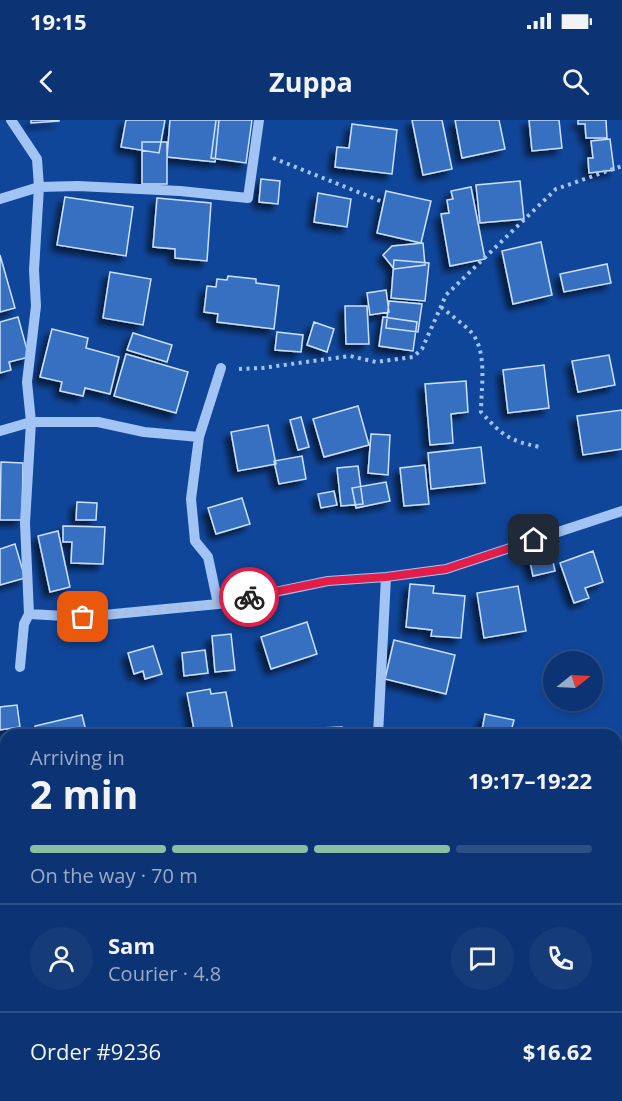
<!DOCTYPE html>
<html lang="en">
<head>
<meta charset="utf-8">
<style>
  :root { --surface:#0c3474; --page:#153c79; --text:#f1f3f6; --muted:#9aaac5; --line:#2c4f86; --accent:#8abfa5 }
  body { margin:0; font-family:"Open Sans",sans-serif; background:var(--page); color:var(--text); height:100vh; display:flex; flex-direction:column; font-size:22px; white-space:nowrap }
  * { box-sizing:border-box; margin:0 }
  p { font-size:20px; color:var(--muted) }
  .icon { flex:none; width:33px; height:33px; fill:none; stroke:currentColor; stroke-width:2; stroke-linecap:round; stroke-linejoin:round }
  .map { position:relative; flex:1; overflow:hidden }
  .drawer { position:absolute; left:0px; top:609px; width:622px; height:372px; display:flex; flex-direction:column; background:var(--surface); border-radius:18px 18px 0 0; box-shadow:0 3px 9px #0003,0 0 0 2px var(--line) }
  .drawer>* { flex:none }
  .needle { width:39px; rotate:72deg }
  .buttons { position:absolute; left:543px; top:531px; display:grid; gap:12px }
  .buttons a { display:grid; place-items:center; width:60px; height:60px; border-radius:50%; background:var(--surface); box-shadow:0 3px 9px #0003,0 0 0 2px var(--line); font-size:30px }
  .pin { position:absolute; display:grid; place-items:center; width:51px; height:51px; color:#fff; margin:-26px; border-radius:12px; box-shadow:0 3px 9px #0006 }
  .courier { position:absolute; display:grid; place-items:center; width:60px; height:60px; margin:-30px; border:4px solid #e11d48; border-radius:50%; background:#fff; color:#222; box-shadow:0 2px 8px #0007 }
  .head em { font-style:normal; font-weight:700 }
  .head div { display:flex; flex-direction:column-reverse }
  .head { display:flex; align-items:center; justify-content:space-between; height:102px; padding:0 30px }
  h1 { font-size:39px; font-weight:700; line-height:45px }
  .bar { display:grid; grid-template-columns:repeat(4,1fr); gap:9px 6px; align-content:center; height:72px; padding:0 30px }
  .bar i { height:8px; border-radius:4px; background:var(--line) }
  .bar .on { background:var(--accent) }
  .bar p { grid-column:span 4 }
  .line { display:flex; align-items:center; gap:15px; padding:0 30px; border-top:2px solid var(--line) }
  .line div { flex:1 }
  .round { display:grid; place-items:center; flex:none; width:63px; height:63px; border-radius:32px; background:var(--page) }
  .status { display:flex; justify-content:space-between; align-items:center; height:42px; padding:0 30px; background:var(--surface); direction:ltr }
  .status svg { height:16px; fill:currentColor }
  header { display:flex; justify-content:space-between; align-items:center; height:78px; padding:0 30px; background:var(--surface); font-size:27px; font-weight:700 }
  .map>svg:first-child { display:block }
</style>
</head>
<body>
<div class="status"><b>19:15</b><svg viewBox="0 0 49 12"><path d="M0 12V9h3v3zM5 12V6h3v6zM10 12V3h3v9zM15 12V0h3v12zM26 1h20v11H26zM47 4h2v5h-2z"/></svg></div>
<header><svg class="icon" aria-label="back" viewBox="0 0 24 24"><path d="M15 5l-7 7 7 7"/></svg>Zuppa<svg class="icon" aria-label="search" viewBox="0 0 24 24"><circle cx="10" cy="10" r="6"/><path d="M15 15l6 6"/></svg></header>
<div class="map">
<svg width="622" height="981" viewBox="0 0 622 981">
  <defs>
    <filter id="shadow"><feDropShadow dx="-5.5" dy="5.5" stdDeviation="3" flood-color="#0009"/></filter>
  </defs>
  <rect width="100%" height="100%" fill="#10469a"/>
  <!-- building -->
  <path fill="#3870c1" stroke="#cbe0fe" stroke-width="1.5" filter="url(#shadow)" d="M31,0h28v1l-28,2z
    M126,0h39l-6,33 -38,-6z
    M170,0h49l-4,42 -48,-5z
    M216,0h36l-6,43 -35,-5z
    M412,0h30l10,49 -29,6z
    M455,0h44l6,29 -43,9z
    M529,0h30l3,28 -30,3z
    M578,0h28l1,18h-21l-1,-14h-7z
    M352,4l45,6 -5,44 -57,-7 2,-20 12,1z
    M610,19l4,31 -25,3 -1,-15h5l-2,-17z
    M142,22h25v42h-25z
    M261,59l19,2 -2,23 -19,-2z
    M520,61l4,38 -44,4 -4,-38z
    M471,67l14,72 -35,7 -9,-52 8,-1 -2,-13 6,-1 -2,-8z
    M386,71l45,10 -10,42 -44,-10z
    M318,73l33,6 -4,28 -33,-5z
    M65,77l68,10 -7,49 -69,-11z
    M157,78l54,5 -4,58 -32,-3v-9l-22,-2z
    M541,122l11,53 -39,9 -11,-53z
    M423,123l2,22 -31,4 -11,-14 9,-9z
    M0,135l15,53 -15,4z
    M394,140l35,3 -4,38 -34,-3z
    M607,144l4,19 -47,9 -4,-18z
    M110,152l41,7 -8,46 -40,-7z
    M228,156l28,3v4l23,3 -5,43 -57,-7 1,-8 -14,-2 3,-26 9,1 1,-8 10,1z
    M386,170l3,22 -19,3 -3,-22z
    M389,181l33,3 -4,28 -32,-4z
    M345,186h22l2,38h-23z
    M18,197l11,40 -20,5 2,8 -11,3v-51z
    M383,197l34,5 -4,29 -34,-5z
    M314,202l20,7 -7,23 -20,-7z
    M52,209l36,9 -2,10 33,9 -9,37 -25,-6 -2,8 -23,-5 2,-9 -22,-5z
    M277,212l26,3 -2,17 -26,-2z
    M133,213l39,12 -5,17 -40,-12z
    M126,234l62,18 -12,41 -62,-17z
    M609,235l6,30 -37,7 -6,-31z
    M544,245l5,43 -41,5 -5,-43z
    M466,261l2,31 -17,2 2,29 -23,2 -5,-61z
    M358,286l11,39 -45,12 -11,-38z
    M622,290v39l-39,6 -6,-39z
    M301,297l8,30 -11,3 -8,-30z
    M268,305l8,39 -38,7 -7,-39z
    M371,314l19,1 -2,40 -20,-2z
    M481,327l4,36 -54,6 -3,-36z
    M302,336l4,23 -27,5 -5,-23z
    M1,342l22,1 -1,57h-22z
    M425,345l4,39 -25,2 -4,-38z
    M358,346l5,38 -22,2 -4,-38z
    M386,362l4,19 -34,7 -4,-20z
    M334,371l3,14 -16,3 -3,-14z
    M242,378l8,26 -34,10 -8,-26z
    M77,382l20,1 -1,17h-20z
    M63,406l42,1 -2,37 -32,-1 1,-21h-9z
    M58,411l12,56 -20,5 -12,-56z
    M548,419l7,32 -22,5 -7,-33z
    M15,424l10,34 -25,7v-36z
    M593,431l10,31 -18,6 4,10 -15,5 -14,-40z
    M410,464l24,2 -1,7 32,3 -4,42 -30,-2 1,-6 -26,-3z
    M518,466l8,45 -42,7 -7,-45z
    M307,502l10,32 -46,15 -10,-32z
    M231,514l4,36 -20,2 -3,-36z
    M394,520l61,15 -9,39 -61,-15z
    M153,526l9,28 -17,5 -2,-8 -9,3 -6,-21z
    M205,530l3,23 -24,3 -2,-23z
    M210,569l1,5 15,-2 7,38 -38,5 -8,-42z
    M17,585l3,22 -20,3v-23z
    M485,594l29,6 -4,15h-29z
    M82,595l5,20h-50l-2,-9z
    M342,607v8h-22v-7z
    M6,725v43l-6,-2v-22z
    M616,740l6,3v68l-6,-3v-8l4,-6 -4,-1z
    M6,780v36l-6,-3v-22z
    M616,827l6,1v40l-6,-1z
    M0,834h6v57h-6z
    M6,947v25h-6v-17l5,1z
    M37,975h39l1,6h-40z
    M152,975h42l-2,6h-41z
    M387,975h1l15,6h-19z"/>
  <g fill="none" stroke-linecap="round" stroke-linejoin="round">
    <!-- path -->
    <path stroke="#a2c4f5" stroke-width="4" stroke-dasharray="3 4.5" stroke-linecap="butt" d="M273,38l110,44
      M441,187c10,8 21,16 30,25 17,19 10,56 10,80 21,23 28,29 59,35
      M239,249l23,-1 88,-12 26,6 37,-5 9,-8 24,-54 110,-106 66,-23
      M616,939l6,1"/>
    <!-- minor -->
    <path stroke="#a2c4f5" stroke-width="10" d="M11,0l26,39 2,28 -5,83 2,36 -9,76 4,40 -6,101 4,91 -5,10 -4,43
      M0,79l39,-12 39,-1 102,5 68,7 11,-78
      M221,248l-22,69 -8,62 4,42 13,16 10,47 110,-23 58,-4 60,-8 176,-58
      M0,311l31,-9h67l46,10 55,5
      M29,494l54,3 135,-13
      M378,615l8,-158
      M616,713l6,-3
      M0,822l6,1
      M418,975l12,6
      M201,981l1,-6
      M456,981l2,-6"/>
  </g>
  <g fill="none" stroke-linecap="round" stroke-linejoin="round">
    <!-- done -->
    <path stroke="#abbedc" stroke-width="6" stroke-dasharray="0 10.8" d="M83,497l135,-13 31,-7"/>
    <!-- route -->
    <path stroke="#e11d48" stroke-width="8" d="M249,477l79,-16 58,-4 60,-8 88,-29"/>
  </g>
</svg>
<div class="buttons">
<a><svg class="needle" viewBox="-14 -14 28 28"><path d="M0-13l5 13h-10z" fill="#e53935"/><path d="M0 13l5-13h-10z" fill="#9aaac5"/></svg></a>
</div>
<div class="pin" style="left:83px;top:497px;background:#ea580c"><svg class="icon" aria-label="bag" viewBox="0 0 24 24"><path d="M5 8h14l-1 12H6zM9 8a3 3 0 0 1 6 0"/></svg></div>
<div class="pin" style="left:534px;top:420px;background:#1f2937"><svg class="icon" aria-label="home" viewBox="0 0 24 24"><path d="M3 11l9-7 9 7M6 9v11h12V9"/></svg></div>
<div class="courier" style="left:249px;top:477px"><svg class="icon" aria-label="bike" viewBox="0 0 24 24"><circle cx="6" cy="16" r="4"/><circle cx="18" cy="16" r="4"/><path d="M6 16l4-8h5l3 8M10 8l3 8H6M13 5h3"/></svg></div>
<section class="drawer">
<div class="head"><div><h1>2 min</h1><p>Arriving in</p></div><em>19:17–19:22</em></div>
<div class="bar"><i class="on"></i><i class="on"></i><i class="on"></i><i></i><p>On the way · 70 m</p></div>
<div class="line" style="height:108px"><a class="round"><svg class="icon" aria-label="person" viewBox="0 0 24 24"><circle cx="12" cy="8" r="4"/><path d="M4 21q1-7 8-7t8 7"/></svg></a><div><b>Sam</b><p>Courier · 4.8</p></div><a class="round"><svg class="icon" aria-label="chat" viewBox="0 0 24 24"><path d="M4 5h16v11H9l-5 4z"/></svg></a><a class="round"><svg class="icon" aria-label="phone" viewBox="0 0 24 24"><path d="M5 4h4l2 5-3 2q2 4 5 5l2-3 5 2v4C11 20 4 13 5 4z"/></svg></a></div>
<div class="line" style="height:78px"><div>Order #9236</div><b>$16.62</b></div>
</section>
</div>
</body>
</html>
